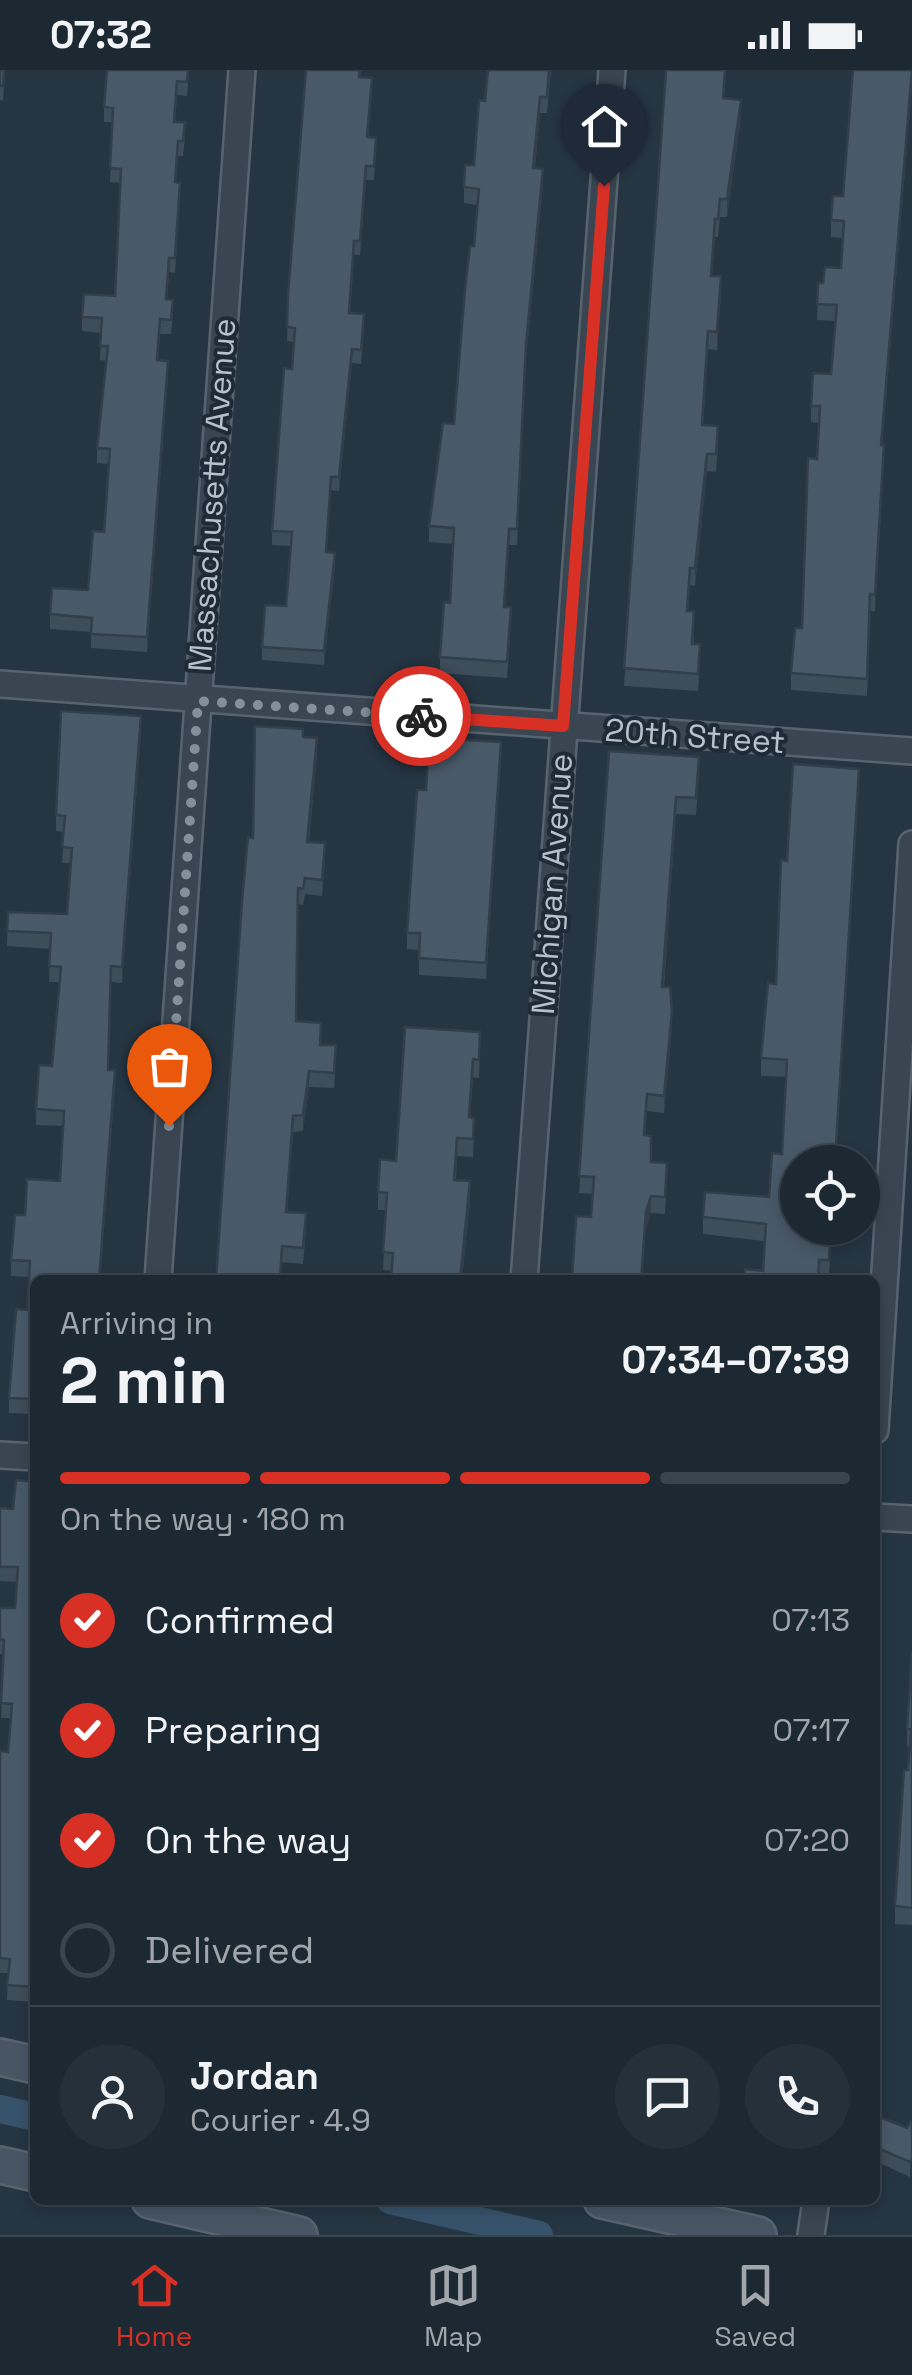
<!DOCTYPE html>
<html lang="en">
<head>
<meta charset="utf-8">
<style>
  :root { --surface:#1c2832; --page:#25303a; --text:#f1f3f6; --muted:#a0a6ac; --line:#3a444d; --accent:#d93025 }
  body { margin:0; font-family:"Space Grotesk",sans-serif; background:var(--page); color:var(--text); height:100vh; display:flex; flex-direction:column; font-size:38px; white-space:nowrap }
  * { box-sizing:border-box; margin:0 }
  p { font-size:32px; color:var(--muted) }
  .icon { flex:none; width:55px; height:55px; fill:none; stroke:currentColor; stroke-width:2; stroke-linecap:round; stroke-linejoin:round }
  .map { position:relative; flex:1; overflow:hidden }
  .panel { position:absolute; left:30px; top:1205px; width:850px; height:930px; display:flex; flex-direction:column; background:var(--surface); border-radius:15px; box-shadow:0 5px 15px #0003,0 0 0 2px var(--line) }
  .panel>* { flex:none }
  .controls { position:absolute; left:780px; top:1075px; display:grid; gap:20px }
  .controls a { display:grid; place-items:center; width:100px; height:100px; border-radius:50%; background:var(--surface); box-shadow:0 5px 15px #0003,0 0 0 2px var(--line); font-size:50px }
  .pin { position:absolute; display:grid; place-items:center; width:85px; height:85px; color:#fff; margin:-102px -42px; border-radius:50% 50% 50% 0; rotate:-45deg; box-shadow:0 0 10px #0007 }
  .pin .icon { rotate:45deg }
  .courier { position:absolute; display:grid; place-items:center; width:100px; height:100px; margin:-50px; border:8px solid #d93025; border-radius:50%; background:#fff; color:#222; box-shadow:0 2px 12px #0007 }
  .headline em { font-style:normal; font-weight:600 }
  .headline div { display:flex; flex-direction:column-reverse }
  .headline { display:flex; align-items:center; justify-content:space-between; height:170px; padding:0 30px }
  h1 { font-size:65px; font-weight:600; line-height:75px }
  .bar { display:grid; grid-template-columns:repeat(4,1fr); gap:15px 10px; align-content:center; height:120px; padding:0 30px }
  .bar i { height:12px; border-radius:8px; background:var(--line) }
  .bar .current { background:var(--accent) }
  .bar p { grid-column:span 4 }
  .line { display:flex; align-items:center; gap:25px; padding:0 30px; border-top:2px solid var(--line) }
  .line div { flex:1 }
  .round { display:grid; place-items:center; flex:none; width:105px; height:105px; border-radius:52px; background:var(--page) }
  ol { padding:0 30px; list-style:none }
  li { display:flex; align-items:center; gap:30px; height:110px }
  li p { margin-inline-start:auto }
  li .icon { padding:10px; border-radius:50%; background:var(--accent); color:#fff; stroke-width:4 }
  li:last-child { color:var(--muted) }
  li i { width:55px; height:55px; border:5px solid var(--line); border-radius:50% }
  .status { display:flex; justify-content:space-between; align-items:center; height:70px; padding:0 50px; background:var(--surface); direction:ltr }
  .status svg { height:28px; fill:currentColor }
  .tabs { display:flex; justify-content:space-around; align-items:center; height:140px; border-top:2px solid var(--line); background:var(--surface); font-size:28px; color:var(--muted) }
  .tabs a { display:grid; justify-items:center; gap:5px }
  .tabs .current { color:var(--accent) }
  .map>svg:first-child { display:block }
</style>
</head>
<body>
<div class="status"><b>07:32</b><svg viewBox="0 0 49 12"><path d="M0 12V9h3v3zM5 12V6h3v6zM10 12V3h3v9zM15 12V0h3v12zM26 1h20v11H26zM47 4h2v5h-2z"/></svg></div>
<div class="map">
<svg width="912" height="2165" viewBox="0 0 912 2165">
  <rect width="100%" height="100%" fill="#253542"/>
  <g fill="none" stroke-linecap="round" stroke-linejoin="round">
    <!-- canal -->
    <path stroke="#37526b" stroke-width="28" d="M0,2039l35,8
      M390,2130l149,35"/>
    <!-- minor casing -->
    <g stroke="#57646f" stroke-width="30">
      <path id="minor" d="M0,614l912,67
        M158,1210l84,-1210
        M524,1210l88,-1210
        M875,1360l37,-586
        M0,1385l35,2
        M875,1447l37,2
        M811,2165l5,-35"/>
    </g>
    <!-- secondary casing -->
    <g stroke="#57646f" stroke-width="40">
      <path id="secondary" d="M0,1987l35,8
        M0,2095l35,8
        M150,2130l149,35
        M602,2130l156,35"/>
    </g>
    <!-- minor -->
    <use href="#minor" stroke="#394652" stroke-width="25"/>
    <!-- secondary -->
    <use href="#secondary" stroke="#475565" stroke-width="35"/>
  </g>
  <!-- wall -->
  <path fill="#3e4d5a" d="M0,0h5l-2,31 -3,-1z
    M189,0l-2,26 -10,-1 -2,27 10,15 -2,19h-5l-2,26 4,15 -5,76 -6,-1 -2,27 6,15 -2,20h-11l-2,26 10,15 -21,277 -56,-4v-16l-41,-3v-15l38,-24 16,-58 5,-68 -12,-1v-15l10,-87 -7,-1 1,-27 -19,-2v-14l33,-21 6,-113 -11,-1 2,-60h-8v-15z
    M306,0h55l-1,7 12,15 -4,45 8,14 -2,29h-8l-6,75h-6l-4,58 14,15 -3,36 -9,-1 -13,128 -8,-1 -5,62 9,14 -11,99 -62,-5v-13l24,-41 5,-60 -19,-1v-14l20,-162 2,-27 -7,-1 1,-46z
    M551,0l-4,43h-7l-5,55 8,17 -17,175 -9,185h-8l-4,62 6,16 -4,55 -67,-5v-16l10,-54 3,-59 -24,-2v-16l25,-102 20,-178 4,-41 -14,-2v-16l10,-22 11,-64z
    M666,0h60l-2,28 17,20 -14,99h-7l-2,20h-3l-3,39 9,18 -4,56 -9,-1 -5,76 15,19 -2,28 -9,-1 -12,115 -5,-1 -2,26 6,18v15l6,18 -2,29 -74,-5z
    M912,0v16l-30,359 2,16 -9,150h-5l-3,85 -76,-6v-17l11,-45 15,-169 2,-36 -8,-1v-16l20,-32 5,-53 -19,-1 1,-37h5l18,-15 2,-30 -12,-1v-17z
    M141,662l-19,251 -11,-1 -3,88 7,16 -15,194h-65v134l-26,-1v-15l18,-88 2,-33 -18,-1v-16l14,-45 35,-34 3,-55 -27,-1v-16l16,-43 8,-84h-11l1,-33 -43,-3 1,-34 59,2 4,-51h-9l2,-31 -8,-1v-16z
    M303,667l14,17 -8,88 16,17 -3,37 -17,-2 -2,11 -5,-1 -2,117 40,40 -2,27 -25,-1 -6,44 -10,1 -6,80 19,17 -3,35 -21,-2 -29,-424z
    M609,681l90,23 -3,41 -20,-1 -12,173 8,41 -8,85 -17,-2 -2,24 6,27 16,18 -2,34 -14,-1 -5,16 -55,-12 2,-23 -14,-1z
    M501,689l-15,220 -67,-4v-25l-12,-1v-16l19,-143z
    M859,716l-61,442h34l-3,49h-10l-54,-36 -62,-7v-17l66,-20 13,-43 4,-77 -25,-1v-18l15,-74 11,-123z
    M480,980l-1,28 -6,-1 -3,40 4,18 -1,22 -16,-1 -1,24 14,19 -8,81h-71l1,-9 -9,-1 3,-60h-8v-18l18,-31z
    M35,1412v520l-28,-2 1,-27h-8v-222l8,1 3,-34h-10l2,-64h-3v-46h15l2,-26 -17,-1v-73l13,1z
    M912,1581v274l-17,-1v-18l15,-159 -3,-1v-17z
    M875,2045l32,13 5,-5 -2,54 -35,-16z"/>
  <!-- shaded-wall -->
  <path fill="#323e4a" d="M912,0v16l-31,375v-16z
    M540,27v16l-7,71v-16z
    M741,30v18l-14,99v-18z
    M543,99v16l-17,175 -9,185 9,-201z
    M721,206v18l-4,56v-18z
    M352,279v14l-13,128v-14z
    M168,291v14l-21,277v-15z
    M884,375v16l-9,150v-16z
    M707,384v17l-12,115v-18z
    M335,483v13l-11,99v-14z
    M141,646v16l-19,251v-16z
    M317,668v16l-10,104v-16z
    M501,672v17l-15,220v-16z
    M859,699v17l-24,376z
    M676,727v17l-14,190v-17z
    M672,941v17l-8,85v-17z
    M115,1000l-15,210h-1z
    M309,1001v16l-6,44v-16z
    M293,1046v16l-7,96v-16z
    M470,1111v18l-8,81h-2z
    M651,1126v17l-5,16 -4,51h-1l5,-68z"/>
  <!-- building -->
  <path fill="#485969" stroke="#323e4a" stroke-width="2.5" d="M0,0h4l-1,16h-3z
    M107,0h81l-1,12 -10,-1 -3,41h11l-2,19h-5l-3,41 5,1 -5,75h-6l-3,41 7,1 -2,20 -11,-1 -3,41 11,1 -21,276 -56,-3 1,-16 -42,-4 2,-26 36,2 5,-59 11,1 6,-83 -13,-1 11,-102h-8l2,-28 -20,-1 2,-23 31,2 6,-127 -11,-1 3,-60 -9,-1z
    M306,0h54l-1,7 13,1 -5,59 9,1 -2,28h-8l-6,75h-6l-5,72 15,1 -3,36 -9,-1 -13,128h-8l-5,75 9,1 -11,98 -62,-4 3,-42 21,1 6,-74 -20,-1 12,-163 8,1 3,-41 -8,-1 1,-32z
    M488,0h61l-2,27h-7l-7,71 10,1 -17,175 -9,185h-8l-5,78h7l-4,55 -67,-5 4,-55 6,1 4,-75 -25,-2 14,-103 11,1 11,-135 5,-43h4l5,-57 -15,-2 1,-22h9l5,-65 6,1z
    M666,0h59l-2,28 18,2 -14,99h-7l-2,20h-3l-4,57h10l-4,56 -9,-1 -6,94 16,1 -2,28h-9l-12,114h-5l-3,43h7l-2,33h8l-2,30 -74,-6z
    M853,0h59l-31,375h3l-9,150 -5,-1 -3,85 -76,-6 4,-45h7l6,-170 9,1 3,-53h-9l2,-33 18,1 6,-69 -20,-1 1,-21h5l2,-16 16,1 3,-47 -13,-1 2,-24h10z
    M61,641l80,5 -19,251 -11,-1 -3,104h7l-16,210h-64v119l-26,-1 7,-89 11,1 3,-49 -19,-1 4,-45h10l2,-36 33,2 4,-70 -28,-2 3,-44 13,1 9,-99 -12,-1 2,-33 -44,-2 1,-19 59,2 5,-66 -10,-1 3,-31 -9,-1z
    M255,656l48,3v8l14,1 -10,104 18,1 -3,37 -17,-2 -2,11 -5,-1 -2,133 25,2 -1,22h16l-2,28 -25,-2 -6,44 -10,1 -7,96 20,1 -3,35 -21,-2 -2,34h-64l26,-379 6,-64 5,1z
    M429,668l72,4 -15,221 -67,-5 1,-25h-13l10,-143h9z
    M609,681l90,6 -3,41 -20,-1 -14,190h8l2,24 -8,85 -17,-2 -3,41 7,1v26l16,1 -2,34 -14,-1 -5,16 -5,68h-69l4,-64 15,1 3,-40 -15,-1z
    M793,694l66,5 -24,393h-37v66h33l-2,32h-10l-1,20h-74l1,-11 18,2 3,-47 -63,-7 2,-25 64,5 3,-44 10,1 5,-94 -26,-2 7,-75 8,1 5,-124 6,1z
    M405,957l75,5 -1,28 -6,-1 -4,58 5,1 -1,21 -16,-1 -3,42 16,1 -10,99h-69l2,-27 -10,-1 4,-59 -9,-1 2,-33 16,2z
    M16,1410l19,2v505l-28,-2 3,-26 -10,-1v-207l8,1 4,-48 -11,-1 3,-63 -4,-1v-31h15l3,-41h-18v-59l13,1z
    M912,1581v257l-17,-2 9,-136h4l3,-41h-4z
    M875,2045l32,13 3,-6 2,1v35l-2,4 -35,-15z"/>
  <g fill="none" stroke-linecap="round" stroke-linejoin="round">
    <!-- done -->
    <path stroke="#83909c" stroke-width="10" stroke-dasharray="0 18" d="M169,1056l29,-425 223,15"/>
    <!-- route -->
    <path stroke="#d93025" stroke-width="12" d="M421,646l142,10 41,-540"/>
  </g>
  <g text-anchor="middle" dominant-baseline="central" stroke-width="8" stroke-linejoin="round" paint-order="stroke">
    <!-- street labels -->
    <g font-size="32" fill="#b6c1cc" stroke="#1e2b37">
      <text transform="translate(212 425) rotate(-86)">Massachusetts Avenue</text>
      <text transform="translate(695 666) rotate(4)">20th Street</text>
      <text transform="translate(552 814) rotate(-86)">Michigan Avenue</text>
    </g>
  </g>
</svg>
<div class="controls">
<a><svg class="icon" aria-label="locate" viewBox="0 0 24 24"><circle cx="12" cy="12" r="6"/><path d="M12 2v4M12 18v4M2 12h4M18 12h4"/></svg></a>
</div>
<div class="pin" style="left:169px;top:1056px;background:#ea580c"><svg class="icon" aria-label="bag" viewBox="0 0 24 24"><path d="M5 8h14l-1 12H6zM9 8a3 3 0 0 1 6 0"/></svg></div>
<div class="pin" style="left:604px;top:116px;background:#1f2937"><svg class="icon" aria-label="home" viewBox="0 0 24 24"><path d="M3 11l9-7 9 7M6 9v11h12V9"/></svg></div>
<div class="courier" style="left:421px;top:646px"><svg class="icon" aria-label="bike" viewBox="0 0 24 24"><circle cx="6" cy="16" r="4"/><circle cx="18" cy="16" r="4"/><path d="M6 16l4-8h5l3 8M10 8l3 8H6M13 5h3"/></svg></div>
<section class="panel">
<div class="headline"><div><h1>2 min</h1><p>Arriving in</p></div><em>07:34–07:39</em></div>
<div class="bar"><i class="current"></i><i class="current"></i><i class="current"></i><i></i><p>On the way · 180 m</p></div>
<ol>
<li><svg class="icon" aria-label="check" viewBox="0 0 24 24"><path d="M5 12l5 5 9-10"/></svg>Confirmed<p>07:13</p></li>
<li><svg class="icon" aria-label="check" viewBox="0 0 24 24"><path d="M5 12l5 5 9-10"/></svg>Preparing<p>07:17</p></li>
<li><svg class="icon" aria-label="check" viewBox="0 0 24 24"><path d="M5 12l5 5 9-10"/></svg>On the way<p>07:20</p></li>
<li><i></i>Delivered</li>
</ol>
<div class="line" style="height:180px"><a class="round"><svg class="icon" aria-label="person" viewBox="0 0 24 24"><circle cx="12" cy="8" r="4"/><path d="M4 21q1-7 8-7t8 7"/></svg></a><div><b>Jordan</b><p>Courier · 4.9</p></div><a class="round"><svg class="icon" aria-label="chat" viewBox="0 0 24 24"><path d="M4 5h16v11H9l-5 4z"/></svg></a><a class="round"><svg class="icon" aria-label="phone" viewBox="0 0 24 24"><path d="M5 4h4l2 5-3 2q2 4 5 5l2-3 5 2v4C11 20 4 13 5 4z"/></svg></a></div>
</section>
</div>
<nav class="tabs">
<a class="current"><svg class="icon" aria-label="home" viewBox="0 0 24 24"><path d="M3 11l9-7 9 7M6 9v11h12V9"/></svg>Home</a>
<a><svg class="icon" aria-label="map" viewBox="0 0 24 24"><path d="M3 6l6-2 6 2 6-2v14l-6 2-6-2-6 2zM9 4v14M15 6v14"/></svg>Map</a>
<a><svg class="icon" aria-label="saved" viewBox="0 0 24 24"><path d="M7 4h10v16l-5-4-5 4z"/></svg>Saved</a>
</nav>
</body>
</html>
